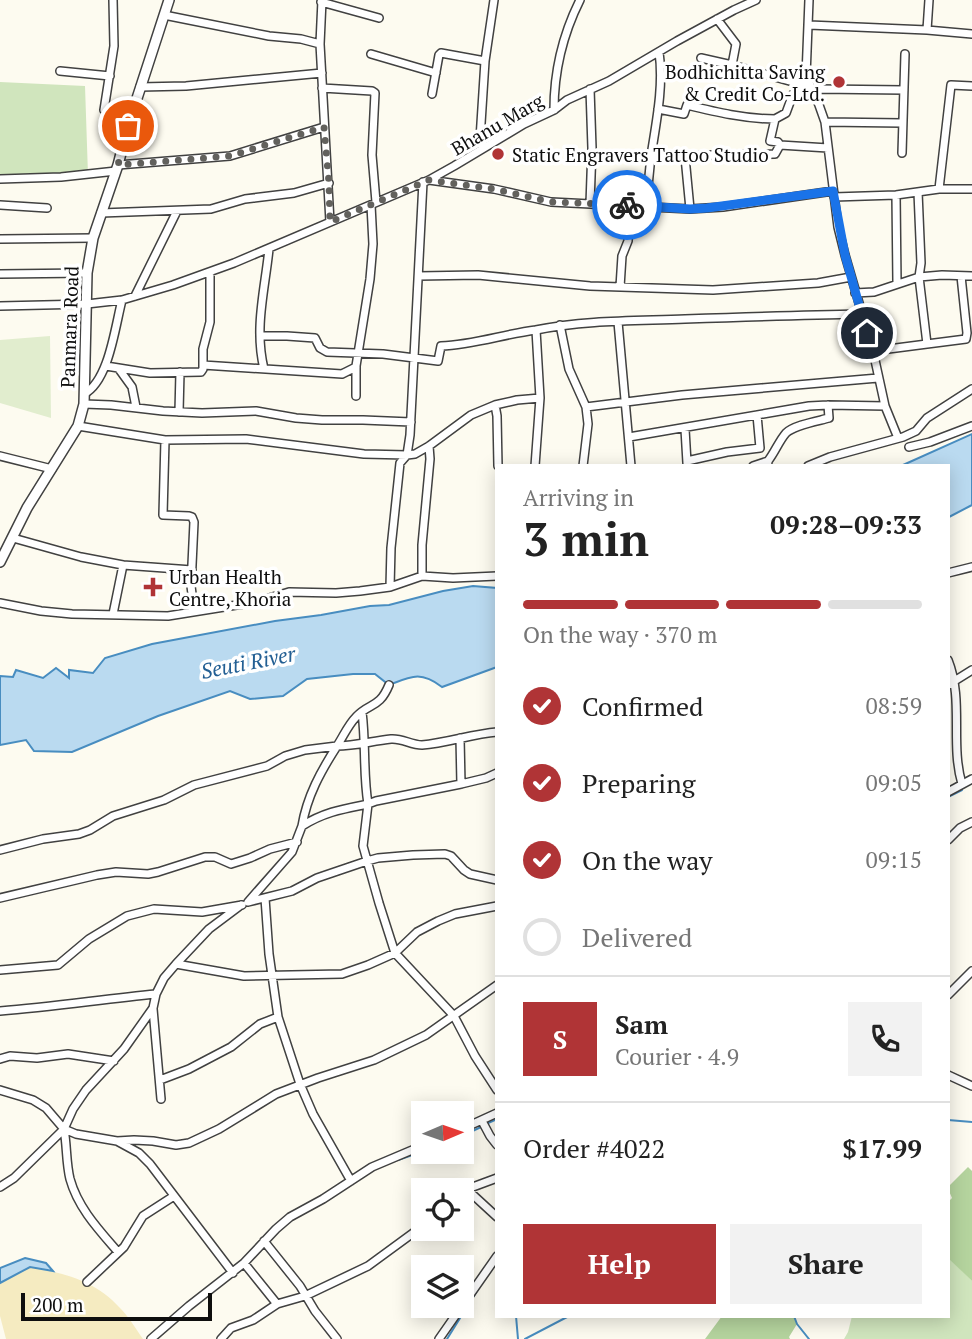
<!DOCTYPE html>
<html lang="en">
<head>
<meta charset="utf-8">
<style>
  :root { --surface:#fff; --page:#f2f2f2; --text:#222; --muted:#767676; --line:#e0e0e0; --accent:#b03436 }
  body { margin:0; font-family:"PT Serif",serif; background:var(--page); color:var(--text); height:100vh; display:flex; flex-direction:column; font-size:26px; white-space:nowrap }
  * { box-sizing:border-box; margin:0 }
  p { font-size:23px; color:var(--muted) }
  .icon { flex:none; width:38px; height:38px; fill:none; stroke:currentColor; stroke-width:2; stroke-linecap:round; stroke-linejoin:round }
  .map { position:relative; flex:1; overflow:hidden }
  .sheet { position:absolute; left:495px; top:464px; width:455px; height:854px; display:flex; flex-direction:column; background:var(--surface); border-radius:0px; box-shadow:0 4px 18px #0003 }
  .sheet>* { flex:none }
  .needle { width:46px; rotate:88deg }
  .buttons { position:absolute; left:411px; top:1101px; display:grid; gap:14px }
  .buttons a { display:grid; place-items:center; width:63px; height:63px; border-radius:0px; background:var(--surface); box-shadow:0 4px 18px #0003; font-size:35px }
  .scale { position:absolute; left:21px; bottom:18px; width:191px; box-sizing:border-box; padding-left:7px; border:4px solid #0e0e0e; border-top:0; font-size:19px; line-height:24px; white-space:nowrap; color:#0e0e0e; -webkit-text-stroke:5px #fff; paint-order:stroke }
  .pin { position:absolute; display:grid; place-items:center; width:60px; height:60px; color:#fff; margin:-30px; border:4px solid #fff; border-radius:50%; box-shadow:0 2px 7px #0007 }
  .courier { position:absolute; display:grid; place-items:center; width:70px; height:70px; margin:-35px; border:5px solid #1a73e8; border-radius:50%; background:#fff; color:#222; box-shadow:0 2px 9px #0007 }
  .head em { font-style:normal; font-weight:800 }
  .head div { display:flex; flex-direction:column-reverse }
  .head { display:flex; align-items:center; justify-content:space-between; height:119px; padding:0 28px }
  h1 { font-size:46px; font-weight:800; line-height:52px }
  .bar { display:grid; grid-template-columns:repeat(4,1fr); gap:10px 7px; align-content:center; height:84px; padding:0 28px }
  .bar i { height:9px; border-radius:5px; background:var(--line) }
  .bar .current { background:var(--accent) }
  .bar p { grid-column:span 4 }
  .line { display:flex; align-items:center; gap:18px; padding:0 28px; border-top:2px solid var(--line) }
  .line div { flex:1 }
  .round { display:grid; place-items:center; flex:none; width:74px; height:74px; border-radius:0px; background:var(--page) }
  ol { padding:0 28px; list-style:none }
  li { display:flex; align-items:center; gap:21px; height:77px }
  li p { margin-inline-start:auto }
  li .icon { padding:7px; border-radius:50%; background:var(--accent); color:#fff; stroke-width:4 }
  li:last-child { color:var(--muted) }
  li i { width:38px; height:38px; border:4px solid var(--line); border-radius:50% }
  .action { display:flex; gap:14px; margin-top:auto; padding:14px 28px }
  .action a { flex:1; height:80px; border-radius:0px; background:var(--accent); color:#fff; font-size:28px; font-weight:800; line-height:80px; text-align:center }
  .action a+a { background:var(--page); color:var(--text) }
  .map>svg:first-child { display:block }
</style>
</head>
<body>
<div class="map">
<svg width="972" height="1339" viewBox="0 0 972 1339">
  <rect width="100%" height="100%" fill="#fdfbf0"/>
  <!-- green -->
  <path fill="#d0e5bd" d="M0,82l85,4 3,89 -88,4z
    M949,1258l23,23v58h-128l4,-7 4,-16h96z"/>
  <!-- forest -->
  <path fill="#b5d49e" d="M968,1167l4,4v110l-24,-23 1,-57 3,-3 -3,-7v-5z
    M722,1316h72l3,8 -8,13 1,2h-85z"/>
  <!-- sand -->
  <path fill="#f5ebc1" d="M30,1267c34,6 66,14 90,41 9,9 16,21 23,31h-137l-6,-23v-33z"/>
  <!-- pitch -->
  <path fill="#e1edce" d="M50,336l1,82 -51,-15v-63z"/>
  <!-- water -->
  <path fill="#badaf0" stroke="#488dc0" stroke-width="2" d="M972,434v71l-23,12 -1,-51 -45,-1z
    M473,586l24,2v79l-55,20c-21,-16 -30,-11 -53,-2l-14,-11h-22l-46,5 -24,17 -33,3 -20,-8 -72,25 -86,36 -38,-1 -8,-11 -26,5v-69l13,1 3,-7 27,8 13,-10 13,10v-8l24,3 12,-15 47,-14 123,-23 46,-6 49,-9 19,-1 54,-14z
    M25,1258l21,5 7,8 -23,-4 -30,16v-15z"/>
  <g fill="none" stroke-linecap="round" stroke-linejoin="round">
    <!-- stream -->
    <path stroke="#488dc0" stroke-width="2" d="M948,797l14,-7
      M948,1120l24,2
      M486,1124l11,-5
      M462,1136l19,-9
      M398,1160l26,-9
      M516,1316l2,23
      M794,1316l3,8 12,15
      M447,1339l33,-53
      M525,1339l44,-23"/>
    <!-- minor casing -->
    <g stroke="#414141" stroke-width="10">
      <path id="minor" d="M322,0l-2,44 10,178
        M809,0l-3,76 13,29 6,17 13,105 7,28 28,96 12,55 13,32
        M321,2l58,16
        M164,15l105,21 32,3 19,5
        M717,19l19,25 -4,21 61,17 16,2
        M809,25l118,5 45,4
        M927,30l2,-30
        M659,52c5,34 -3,71 -8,104l124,-2 5,-9 48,3
        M371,54l65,19
        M701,58l31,7
        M60,71l50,5
        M140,87l46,-1 136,-13
        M322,88l50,3 3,2 -3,62 4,47
        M590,89l2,59 -2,56
        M812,92l6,-3 86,1
        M432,94l7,-39 2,-2 44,8
        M658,109l26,5 3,-9c29,7 58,14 88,14
        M104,110l10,-64 -1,-46
        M554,110c0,-40 8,-74 26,-110
        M825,122l77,1
        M780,145l-2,-3 -8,-1 5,-22 11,-6 7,-19 9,-10
        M483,148l-3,-9 5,-78 9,-61
        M902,153l3,-99
        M685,157l5,52
        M118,165l112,-9 94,-29
        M0,179l61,-2 55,-6
        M429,180l65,9 57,13 139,7 33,-2 110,-16
        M939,189l12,-104 21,1
        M896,195l1,88
        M834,197l62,-2 43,-6h33
        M0,205l47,3
        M646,206l5,-50
        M101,213l110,-4 34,-10 49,-6 35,-10
        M0,239l93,-1
        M0,274l87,-1
        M419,276l59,-1 112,11 123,4 105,-7 33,-6
        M620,287l2,-31 6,-15 2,-36
        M855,293l19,-1 45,-15 23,-2 30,1
        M135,296l42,-85
        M0,306l87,-2 35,-4 51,-15 61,-22 195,-83 25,-14 70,-42 30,-14 13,-10 42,-19 68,-40 57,-31 22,-10
        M618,322l13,144
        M560,325l9,44 17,38 2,17 -5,42
        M260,336h27l28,2 5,10 7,4 56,2 55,7 3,-15c32,-1 63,-12 95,-16
        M927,344l39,-5 1,-6 -6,-57
        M873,351l54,-7 -8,-67 2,-14 -3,-71
        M203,365l139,9 14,-7
        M106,366l44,7 51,-1 2,-3v-20l7,-27v-50
        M119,369l13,18 4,20
        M264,369c-10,-41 1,-80 5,-120
        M84,394c25,-13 31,-67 38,-94
        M356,396v-30l14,-87 3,-35 -2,-39
        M84,404l27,1 52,6 39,2 54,-2 40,7 26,2h41l48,2
        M495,405l2,11 1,50
        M586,407l96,-12 196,-17
        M179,412l1,-40
        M78,426l87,14 81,-1 118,15 43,1 8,-1 14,-8 42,-31 24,-10 22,-5 23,-2
        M685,429l2,34
        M629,437l180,-31 19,-1 57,1
        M165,440l-2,75 26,1 3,1 2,5 -3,64 3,24
        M909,447l21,-5 42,-16
        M0,456l52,13
        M687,461l40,-9 33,-4 -3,-33
        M768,461c7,-9 11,-20 18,-28 8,-8 32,-12 43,-15l-1,-13
        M535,466l5,-68 -4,-68c49,-10 99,-9 149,-11 58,-2 117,-4 176,-5
        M753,466l15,-5v1
        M808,466l22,-9 73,-20 13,-6 11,-13 45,-29
        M13,538l68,19 42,8 69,5
        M948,573l24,-6
        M422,576v-31l8,-86 -1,-13
        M390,587l1,-39 9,-85 7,-8 3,-20 13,-253
        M0,603l41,8 31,3 96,2 88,-14 33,-10 47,1 24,-2 30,-4 32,-11 31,2 44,-2
        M113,614l10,-49
        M948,660c16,40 2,84 14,124
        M389,685c-10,24 -19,17 -33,32 -8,8 -13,20 -19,29 18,0 35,-5 54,-7 11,-1 20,6 31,6 25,-2 50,-11 75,-13
        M948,685l24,-15
        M362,712c4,32 1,61 6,92l8,-3 85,-17 25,-6 11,-5
        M460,738l1,46
        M948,792l24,-13
        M302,826l-10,26 -44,50 44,-11 25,-13 50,-17 11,-3 35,-3 32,-1 6,2 13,14 6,4 27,6
        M948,840l12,-12 12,-6
        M0,850l43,-11 36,-5 11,-4 23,-14 51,-16 30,-15 73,-19 18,-10 20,-6 32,-4c-16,25 -30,50 -35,80 22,-14 41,-17 66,-22l-5,42 16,57 16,50 59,63 21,40 22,34
        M0,898l97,-23 19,-3 32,2 10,-2 47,-15h10l16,7 19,-6 20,-9 27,-7
        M265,898l4,56 9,63 22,67 13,30 38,67
        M176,964l33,-35 32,-24
        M0,970l58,-5 31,-26 38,-23 27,-7 48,3 40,-7
        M948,995l24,-24
        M153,1009l8,90
        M0,1011c52,-4 104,-12 156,-17
        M0,1059l10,-3 27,2 31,-4 46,7
        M948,1075l24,11
        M160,1080l29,-11 42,-22 29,-23 18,-7
        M0,1090l33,10 13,8 18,21 12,5 41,7
        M482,1121l8,15 7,9
        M64,1129c3,16 2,34 6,50 8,29 29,51 48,73
        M462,1129l35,-16
        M0,1187l14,-9 50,-49 9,-20 13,-19 38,-41 29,-41 3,-14 8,-16 12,-14 68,12 98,-2 26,-9 27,-12 22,-21 21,-11 17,-7 42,-8
        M470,1188l2,6 25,23
        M462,1193l8,-5 27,-10
        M264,1241l36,45 15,25 22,28
        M244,1263l33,41 28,-8 63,-30 56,-41
        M233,1273l-83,-109 -11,-11 -22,-12 17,-1 19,1 23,4 13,-2 30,-14 57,-35 42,-16 56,-18 52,-25 71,-50
        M87,1282l37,-35 19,-31 31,-20
        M151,1339l38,-33 55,-43 32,-34 14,-12 33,-18 49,-32 52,-22
        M221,1339l10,-11 22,-8 24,-16
        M439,1339l58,-83"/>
    </g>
    <!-- tertiary casing -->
    <g stroke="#414141" stroke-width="12">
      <path id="tertiary" d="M0,562l27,-54 51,-82 6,-22 3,-131 6,-35 25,-73 10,-39 41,-126"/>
    </g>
    <!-- minor -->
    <use href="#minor" stroke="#fff" stroke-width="7"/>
    <!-- tertiary -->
    <use href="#tertiary" stroke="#fff" stroke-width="9"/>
  </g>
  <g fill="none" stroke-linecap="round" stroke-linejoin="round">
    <!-- done -->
    <path stroke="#62615d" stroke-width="7" stroke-dasharray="0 12.6" d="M128,126l-10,39 112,-9 94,-29 5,56 1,39 99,-42 65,9 57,13 76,3"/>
    <!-- route -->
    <path stroke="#1a73e8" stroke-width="9" d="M627,205l63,4 17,-1 126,-17 12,64 22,78"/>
  </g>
  <!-- markers -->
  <g fill="#b03436" stroke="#fff" stroke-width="2.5">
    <circle cx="839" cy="82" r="7"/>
    <circle cx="498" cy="154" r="7"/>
    <path d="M149.5 576.5h7v7h7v7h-7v7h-7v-7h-7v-7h7z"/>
  </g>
  <g text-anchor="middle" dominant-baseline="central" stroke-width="7" stroke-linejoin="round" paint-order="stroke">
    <!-- poi labels -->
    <g font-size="19" fill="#0e0e0e" stroke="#fff" text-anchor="start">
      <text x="825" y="71" text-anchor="end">Bodhichitta Saving<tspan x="825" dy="22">&amp; Credit Co-Ltd.</tspan></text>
      <text x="512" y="154">Static Engravers Tattoo Studio</text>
      <text x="169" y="576">Urban Health<tspan x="169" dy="22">Centre, Khoria</tspan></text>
    </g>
    <!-- street labels -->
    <g font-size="19" fill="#0e0e0e" stroke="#fff">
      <text transform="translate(497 124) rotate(-30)">Bhanu Marg</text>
      <text transform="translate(69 327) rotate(-88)">Panmara Road</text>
    </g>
    <!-- water labels -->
    <g font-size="21" font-style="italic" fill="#235f93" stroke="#fff">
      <text transform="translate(248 662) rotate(-11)">Seuti River</text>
    </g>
  </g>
</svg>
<div class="buttons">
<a><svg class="needle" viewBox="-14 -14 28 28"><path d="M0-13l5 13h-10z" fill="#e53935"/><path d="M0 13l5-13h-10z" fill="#767676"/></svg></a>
<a><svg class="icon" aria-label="locate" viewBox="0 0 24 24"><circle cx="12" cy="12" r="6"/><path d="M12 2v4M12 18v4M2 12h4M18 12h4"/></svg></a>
<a><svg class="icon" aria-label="layers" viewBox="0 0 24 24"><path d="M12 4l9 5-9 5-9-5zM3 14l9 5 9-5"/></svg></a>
</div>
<div class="scale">200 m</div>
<div class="pin" style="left:128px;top:126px;background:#ea580c"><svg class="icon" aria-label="bag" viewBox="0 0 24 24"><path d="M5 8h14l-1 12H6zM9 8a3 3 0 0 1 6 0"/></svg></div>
<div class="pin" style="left:867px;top:333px;background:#1f2937"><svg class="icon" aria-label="home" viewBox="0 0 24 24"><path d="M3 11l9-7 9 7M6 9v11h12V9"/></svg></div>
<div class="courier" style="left:627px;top:205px"><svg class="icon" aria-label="bike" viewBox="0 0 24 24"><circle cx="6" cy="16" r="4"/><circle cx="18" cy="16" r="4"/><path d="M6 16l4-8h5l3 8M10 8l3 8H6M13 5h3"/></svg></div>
<section class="sheet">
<div class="head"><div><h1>3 min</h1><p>Arriving in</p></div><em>09:28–09:33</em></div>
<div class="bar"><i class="current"></i><i class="current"></i><i class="current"></i><i></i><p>On the way · 370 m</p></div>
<ol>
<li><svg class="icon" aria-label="check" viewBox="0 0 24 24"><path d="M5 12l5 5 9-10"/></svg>Confirmed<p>08:59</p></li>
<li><svg class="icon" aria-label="check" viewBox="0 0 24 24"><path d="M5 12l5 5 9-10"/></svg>Preparing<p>09:05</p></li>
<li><svg class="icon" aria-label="check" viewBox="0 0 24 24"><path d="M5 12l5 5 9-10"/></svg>On the way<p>09:15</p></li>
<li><i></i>Delivered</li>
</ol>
<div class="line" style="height:126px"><b class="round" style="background:var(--accent);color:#fff">S</b><div><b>Sam</b><p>Courier · 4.9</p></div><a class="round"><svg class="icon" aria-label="phone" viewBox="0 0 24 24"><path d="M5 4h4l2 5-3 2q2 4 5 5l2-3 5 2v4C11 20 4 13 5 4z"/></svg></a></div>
<div class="line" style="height:91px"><div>Order #4022</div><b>$17.99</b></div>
<div class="action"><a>Help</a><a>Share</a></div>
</section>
</div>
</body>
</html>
